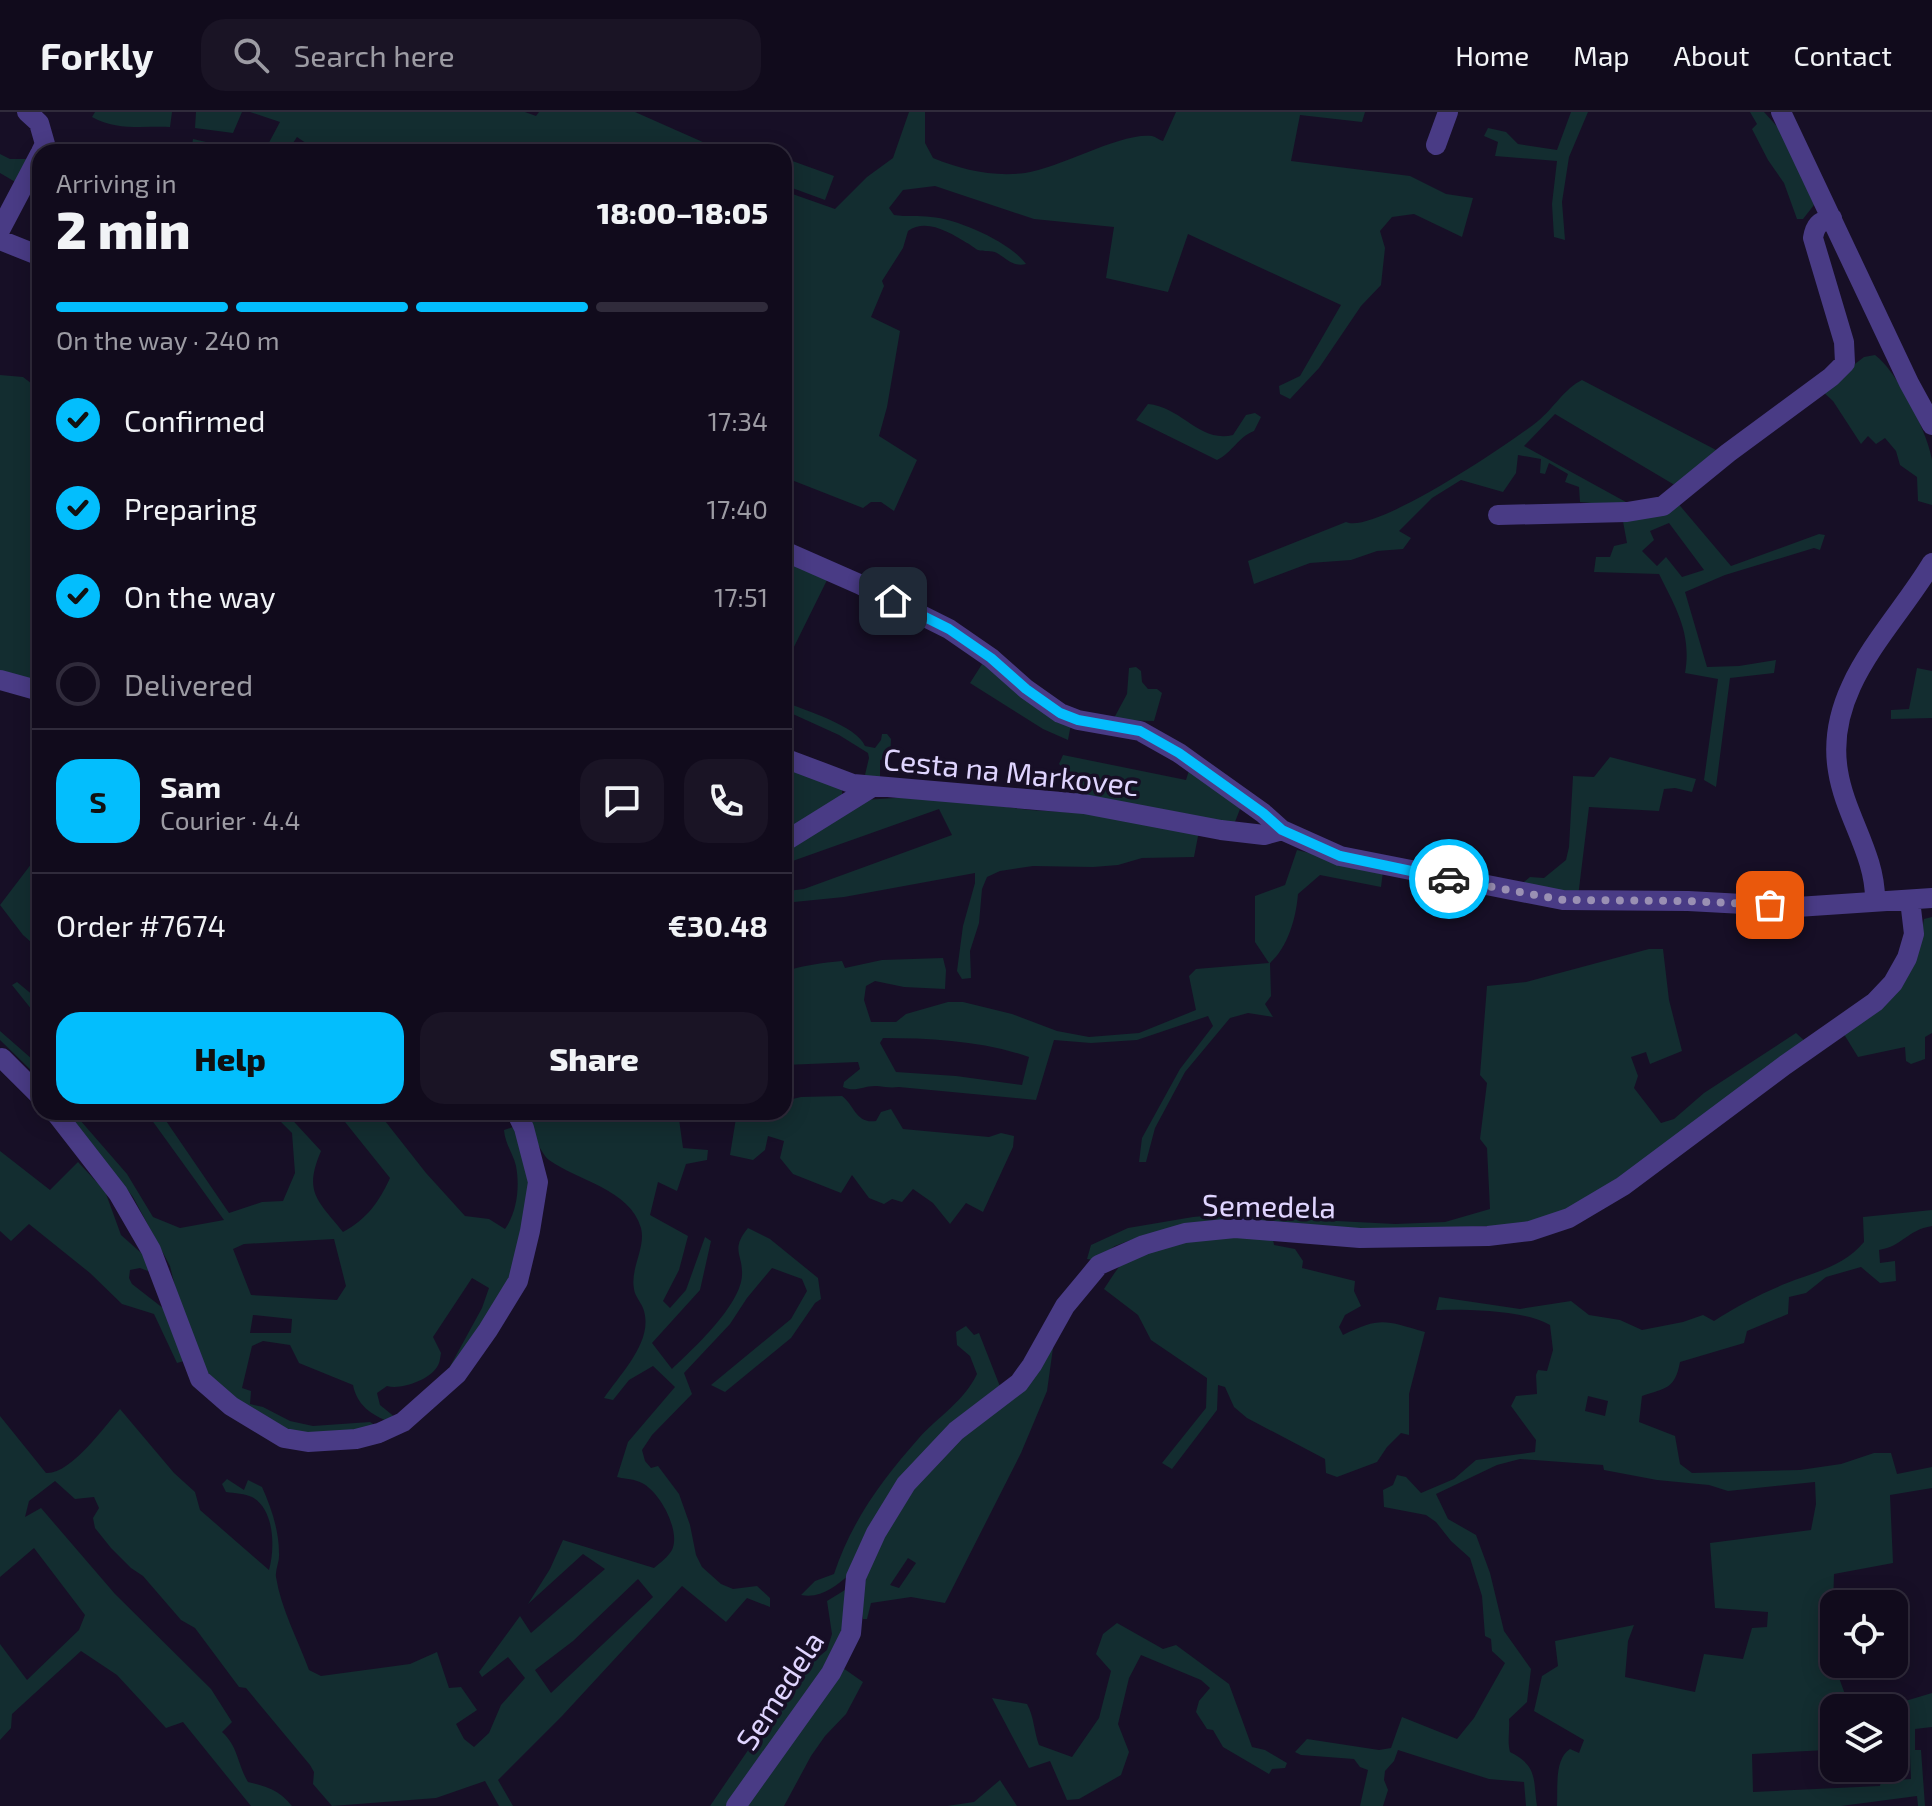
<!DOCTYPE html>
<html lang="en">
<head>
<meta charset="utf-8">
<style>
  :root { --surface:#110b1c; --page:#1a1425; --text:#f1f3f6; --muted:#9c9ba3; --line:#302b3b; --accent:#03befd }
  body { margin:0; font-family:"Exo 2",sans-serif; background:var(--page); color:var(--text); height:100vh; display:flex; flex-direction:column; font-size:30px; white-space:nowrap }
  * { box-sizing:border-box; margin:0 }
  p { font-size:26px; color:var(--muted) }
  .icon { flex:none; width:44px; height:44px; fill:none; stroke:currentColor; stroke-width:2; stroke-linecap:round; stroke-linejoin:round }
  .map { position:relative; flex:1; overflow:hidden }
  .panel { position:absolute; left:32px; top:32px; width:760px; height:976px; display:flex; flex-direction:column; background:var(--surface); border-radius:24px; box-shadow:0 4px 20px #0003,0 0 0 2px var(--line) }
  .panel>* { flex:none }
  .controls { position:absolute; left:1820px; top:1478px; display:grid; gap:16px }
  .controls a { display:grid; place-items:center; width:88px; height:88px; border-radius:16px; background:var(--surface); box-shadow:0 4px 20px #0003,0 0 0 2px var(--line); font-size:40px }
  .pin { position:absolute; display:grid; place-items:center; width:68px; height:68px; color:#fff; margin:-34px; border-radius:16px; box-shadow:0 4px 12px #0006 }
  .courier { position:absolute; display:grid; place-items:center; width:80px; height:80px; margin:-40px; border:6px solid #03befd; border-radius:50%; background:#fff; color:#222; box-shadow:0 2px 10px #0007 }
  .headline em { font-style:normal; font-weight:800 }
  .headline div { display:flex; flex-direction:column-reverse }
  .headline { display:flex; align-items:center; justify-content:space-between; height:136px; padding:0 24px }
  h1 { font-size:52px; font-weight:800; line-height:60px }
  .bar { display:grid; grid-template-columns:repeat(4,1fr); gap:12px 8px; align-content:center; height:96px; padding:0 24px }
  .bar i { height:10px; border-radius:6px; background:var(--line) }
  .bar .selected { background:var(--accent) }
  .bar p { grid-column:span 4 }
  .line { display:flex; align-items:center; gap:20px; padding:0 24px; border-top:2px solid var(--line) }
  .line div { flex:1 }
  .round { display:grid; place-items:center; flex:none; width:84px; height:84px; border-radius:24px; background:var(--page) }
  ol { padding:0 24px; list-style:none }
  li { display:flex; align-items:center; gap:24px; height:88px }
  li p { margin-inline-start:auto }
  li .icon { padding:8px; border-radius:50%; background:var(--accent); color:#111; stroke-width:4 }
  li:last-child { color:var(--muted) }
  li i { width:44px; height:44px; border:4px solid var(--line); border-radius:50% }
  .primary-button { display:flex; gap:16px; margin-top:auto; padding:16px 24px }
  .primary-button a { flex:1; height:92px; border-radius:24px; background:var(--accent); color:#111; font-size:32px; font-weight:800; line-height:92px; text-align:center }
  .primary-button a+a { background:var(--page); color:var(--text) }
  header { display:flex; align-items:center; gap:48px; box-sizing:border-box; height:112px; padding:0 40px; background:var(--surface); border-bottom:2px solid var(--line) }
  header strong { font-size:38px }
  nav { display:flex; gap:44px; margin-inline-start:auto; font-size:28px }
  .search { width:560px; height:72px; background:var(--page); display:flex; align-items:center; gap:20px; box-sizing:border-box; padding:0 28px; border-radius:24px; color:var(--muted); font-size:30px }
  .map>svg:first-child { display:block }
</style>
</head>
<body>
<header>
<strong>Forkly</strong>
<div class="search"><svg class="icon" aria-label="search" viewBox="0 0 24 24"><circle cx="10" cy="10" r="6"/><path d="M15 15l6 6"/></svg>Search here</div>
<nav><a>Home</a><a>Map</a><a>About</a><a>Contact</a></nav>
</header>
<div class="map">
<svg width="1932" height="1694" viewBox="0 0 1932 1694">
  <rect width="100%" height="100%" fill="#170f26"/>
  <!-- green -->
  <path fill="#132d30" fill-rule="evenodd" d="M95,0h77l-2,15c-28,-1 -53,4 -78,-10z
    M196,0h46l-9,21 -38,-5z
    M250,0h275l11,4 3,-4h96l70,31 31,9h-417l-22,-15 -10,15h-23l16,-30z
    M909,0h16v31l8,15c29,12 60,19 92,15 35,-5 96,-41 127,-37 4,1 7,4 11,5l13,-29h189l-3,10 -62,-7 -9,46 119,15 36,18 27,4 -11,39 -48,-23 -22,3 -12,14 5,17 -4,37 -20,21 -42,62 -29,31 -10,-5 -1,-8 21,-10 41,-71 -153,-71 -20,58 -62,-14 8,-51 -80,-8 -99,-33 -32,4 -14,18 5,7c12,2 25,0 37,2 27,2 79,25 95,47 -13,3 -19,-5 -29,-11 -6,-3 -13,-1 -19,-3 -1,0 -10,-7 -11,-7 -18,-11 -41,-25 -59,-12l-5,17 -21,33 2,5 -13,31 29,14 -13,76 -8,29 38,24 -23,51 -13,-9h-10l-8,6 -79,-31v-286l51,18 32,-32 26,-19z
    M1571,0h17l-19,45 -7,45 3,38 -11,-3 -2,-33 5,-43 -62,-5 3,-14 -14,-6 4,-8 18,4 12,12 39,6z
    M1750,0h14l19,21 31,72 -11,14h-6l-13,-36 -16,-23 -16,-31 5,-5z
    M193,27l57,13h-46l-12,-7z
    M0,42l10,5h20l-13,24 -17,-10z
    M784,46l50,18 -9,24 -41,-15z
    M1875,243c22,16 53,78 57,105 0,14 0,31 0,45l-14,-4 -1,-24 -17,-12 -4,-14 -11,-13 -9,6 -8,-8 -7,8 -28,-43 -12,-11 43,-33z
    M0,263l23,2 17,13v294l-40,-12z
    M1582,268l136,71 -40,36 -123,-73 -31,32 111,61 -55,-5 -1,-15 -14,-5 3,-8 -19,-11 -4,11 -5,-1 1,-14 -23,-4 -2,18 -13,19 -42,-12 -29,18 -33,33 12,7 -8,11 -26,2 -26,9 -41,3 -56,21 -6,-23 98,-39c28,13 165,-79 192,-101 15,-12 27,-33 44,-41z
    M1148,292c34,3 51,39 85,31l13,-20 9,-2 6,4 -7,14c-16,6 -22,22 -37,29l-81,-40z
    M1676,389l55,65 88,-32 6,1 -5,15 -6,-2 -89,27 -40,17 22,75 32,-1 37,-6 -2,13 -44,5 -14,109 -12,-7 14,-101 -33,-6c7,-39 -9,-65 -26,-99l-65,-2 2,-15h14l4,-11 13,-3 -5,-27zM1669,411l35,47 -22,7 -16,-20 -9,9 -15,-15 12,-11 -4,-9z
    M784,446l45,18 -41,83 -4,-2z
    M984,549l87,63 -3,16 -25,-11 -73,-46z
    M1136,555l5,4 1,11 6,7h9l5,4 -8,28 -41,-1 14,-26 2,-26z
    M1917,556l15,3v47l-41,1v-9l18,-1z
    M784,590c21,8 73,24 81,44l10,2 6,-8 1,-6h5l4,5 -1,20 -10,1v24l-16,-5 5,-21 -1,-5 -29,-18 -55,-25z
    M1063,643l123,25 4,-13 52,37 -9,23 -157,-25 2,-29 -12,-2 -7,-7z
    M1610,645l86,22 -4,13 -17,-4 -11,1 -5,22 -70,-4 -11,90 -65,-6 17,-14 14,1 22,-18 3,-13 4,-71 21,1z
    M784,654l58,18v14l-58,40z
    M925,684l105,14 67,4 102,17 -5,26 -52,1 -24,7 -25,2 -60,-1 -33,5 -13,6 -5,12 -3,34 -9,28 1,27 -9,1 -5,-8 6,-45 12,-43v-10l-131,24 -60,6v-8l3,-4 17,-2 148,-54 -13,-26 -152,54 -1,-13 78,-50z
    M1297,738l86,21 -2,16 -61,-12 -22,19c-2,24 -10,53 -28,69l1,33 -6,8 8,13 -25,-4 -18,5 -45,54 -30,56 -9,34h-7l3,-24 38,-69 33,-43 -5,-10 -71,24 -46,3 -37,-3 -18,60 -137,-13c-9,1 -13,0 -22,-1 -13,-1 -21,7 -34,1l1,-5 16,-13 -2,-7 -74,3v-93c19,-7 38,-9 58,-11l3,7 37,-8 61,-2 3,12 -1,19 -41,-2 -29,-6 -9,5 -2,14 7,22h25l10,-8 42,-12h15l49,12 45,17 32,6 50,-4 57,-23 -7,-34 7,-7 73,-6 -14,-21v-46l30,-11zM883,926c49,0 100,3 146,19l-7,28 -66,-9 -60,-4 -16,-29z
    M35,747l5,5v86l-17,-15 -23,-30z
    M1932,805v116l-7,4v22l-14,5 -5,-3 -1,-14 -47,10 -16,-26 78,-90 4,-22z
    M1649,837h14l6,51 13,51 -32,13 -4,-12 -15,5 7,19 -4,12 27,35 13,-4 30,-26 92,-60 11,10 -107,82 -143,93 -29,7 -392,13 -21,8 -20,14 -8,-1 4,-14 37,-17 65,-11 86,-8 19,10 97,5 50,-2 45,-13 -3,-61 -7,-9 7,-56 -7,-8 7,-89 39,-4z
    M17,870l23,19v19l-28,-35z
    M0,919l40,35v13l-40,-39z
    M842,984c13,10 14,28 34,25l5,-9 10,-3 12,20 86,8 12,-4 13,3 -1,11 -30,65 -17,-9 -16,21 -17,-21 -20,-14 -11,13 -10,-3 -8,5 -15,-6 -17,-23 -11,18 -48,-19 -13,-16 4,-17 -16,-5 -3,14 -12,10 -23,-5 7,-43h47v-11l17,-4z
    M64,1000h9l54,62 26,43 27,11 44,-8 -78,-108h14l69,101 33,-11 21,-1 12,-28 -3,-40 -21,-21h14l36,39c-18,42 -3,49 22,81 24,-13 36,-30 47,-54l-53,-66h41l48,61 39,43 24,3 16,10c12,-17 15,-42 11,-63 -3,-13 -11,-22 -12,-36l12,-4 14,52 -15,97 -68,97 35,-64 7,-20 -17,-10 -39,59 8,16c-1,5 -1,10 -4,14 -8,13 -36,23 -50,19l-10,7 3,12 16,13 -6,4c-19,-7 -33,-17 -37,-37l-54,-22 -9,-18 -27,-4 -11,5 -10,42 9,3 -1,13 13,3 27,14 23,5 57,-4 11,7 -81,7 -84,-44 -26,-43 -20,-83 -37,-69zM334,1127l12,47 -9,14 -86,-5 -18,-46 11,-5zM253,1203l39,4 -1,14h-41z
    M523,1000h155l5,36 25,2 -1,10 -21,4 -9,27 -19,-9 -8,33 38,21 -9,34 -16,31 7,7 16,-18 19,-53 6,4 -11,49 -48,53 20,26c21,-20 69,-64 70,-94 1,-21 -12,-25 6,-47l22,11 48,39 3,21 -6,4 -24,35 -66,54 -14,-7 80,-66 16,-28 -5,-12 -30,-11 -25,30 -17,26 -46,49 8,21 -40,41 -10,15 3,11 6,7 7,-2 21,28 11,31 6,30 6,12 19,17 12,5 24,-3 13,12v9l-23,-9 -21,24 -44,-36 -120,130 -64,64 15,26h-14l-14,-25 -49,17 -104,8 -19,-22 1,-12 -4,-7 -64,-77 -7,-1 -44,-59 -14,-8 -38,-44 -12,-8 -20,-20 -16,-20 -2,-10 6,-10 -5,-11 -19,2 -20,-18 -26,20 -4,16 16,-9 74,86 96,95 21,33 -10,10c16,14 15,31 26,50 20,5 31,8 44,24h-41l-68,-84 -17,6 -49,-53 -36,-24 -69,63 -1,14 -11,12v-96l27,36 52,-50 6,-15 -51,-67 -34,29v-161l46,57c24,2 58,-46 74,-64l54,64 21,19 5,18 69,60c6,-21 6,-61 -17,-73 -7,-3 -17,-4 -26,-5l-4,-8 5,-5 17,11 4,-10 14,7c9,20 17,43 17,66 1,8 -4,16 -3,24 5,32 22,63 33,93l12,6 89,-12 27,-12 12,36 12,-1 16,23 -21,14 8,15 10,8 15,-14 12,-28 24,-27 -17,-21 -26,20 -3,-5 41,-56 11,17 74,-64 -22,-15 -55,50 22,-35 13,-29 91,28c6,-5 14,-11 18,-18 9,-19 -12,-58 -30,-67 -7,-4 -17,-4 -25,-6l11,-35 47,-55 -22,-21 -24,14 -16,20 -9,-2c16,-24 49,-56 40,-87 -2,-8 -9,-14 -10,-22 -4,-21 12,-41 7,-61 -11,-39 -63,-47 -92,-68 -9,-7 -20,-36 -26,-48zM638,1467l15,18 -102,96 -16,-23 38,-29z
    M0,1039l50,39 28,-28 27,29 16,44 27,24 4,9 -4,3 -8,-3 -10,2 -1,8 3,6 36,28 16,49 -7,2 -23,-49 -32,-10 -32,-31 -61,-49 -18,17 -11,-10z
    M1932,1098v16c-25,4 -29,20 -53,24l1,13 15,-2 1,20 -16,2 -19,-16 -35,10 -20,16 -17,4 -1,17 -41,17 -3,12 -64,19c-5,27 -14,26 -38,34l-3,26 36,14 5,28 12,9 108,-3 41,-6 33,-11h17l6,21 35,-7v21l-42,7 3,68 -59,11 -1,31 -15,8 2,21 14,-3v33l16,44h-16v49h-6l-1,-7 -75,4 1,38 127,-6 1,-5 30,-2 -1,-24h-16v-47h-12l50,-15v34l-17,2v21h6l4,56h-7l-1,-10 -76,10h-284c1,-17 -3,-47 13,-57l9,4 5,-13 -50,-29 8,-35 16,-10 -3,-25 79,-16 -6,16 -3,36 70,15 9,-38 39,5 9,-31 15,-1 1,-15 -53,-4 -5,-65 101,-13 5,-26 -1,-22 -87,9 -19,-6 -52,-5 -53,-10 -1,-5 -83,-6 -23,6 -61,29 12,25 28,16 14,38 14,58 27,38 -4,33 -18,17c1,11 -2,22 1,33 28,14 23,27 27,54h-11l-2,-24 -35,-3 -91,-29 -4,11 -9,10 -1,9 4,10 -5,16h-23l8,-36 -8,-3 -6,-8 -53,-4 -6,-3 12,-13 72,11 12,-2 11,-31 55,22 17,-21 31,-55 -13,-12 -1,-12 -6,-3 -3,-40 -12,-38 -19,-17 -15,-19 -10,-7 -42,-8 -1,-17 10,-5 4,-10 9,2 15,16 33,-14 22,-19 59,-8 1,-12 -25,-34 5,-10 21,-2 -1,-19 2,-5 9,1 6,-21 -3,-25c-25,-15 -85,-16 -114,-15l3,-13 81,12 51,-8 18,14 31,5 22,10 41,-8 20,-7 11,6c23,-15 48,-28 73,-38 28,-11 56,-16 77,-41l-1,-25zM1588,1284l20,5 -3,15 -20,-5z
    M1237,1121l36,6 1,6 21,4 8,12 -1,7 53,13 -1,10 7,15 -16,9 -6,12 4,8c38,-19 43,-14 82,-3l-16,62v41l-8,-2 -14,14 -10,15 -40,15 -11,-4 -1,-14 -78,-41 -13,-11 -9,-20 -7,-2 -1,25 -45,59 -10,-6 44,-55 1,-30 -56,-38 -13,-25 -34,-26c7,-10 13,-22 23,-30 28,-22 76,-21 110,-26z
    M966,1214l8,9 5,-2 22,56 -31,20 -120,165c-14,12 -29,25 -49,21l14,-14 19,-7c18,-54 48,-94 85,-136 19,-21 46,-38 58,-64l-7,-18 -13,-11 -1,-13z
    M1047,1232l6,4 -6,43 -26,62 -76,150 -34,-6 -40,6 -4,16h-4l-2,-17 10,-50 40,-63zM908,1446l8,5 -17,25 -9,-3z
    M845,1478l-1,41 -18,39 -98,136h-18l92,-135 25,-21 5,-16 -5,-33z
    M1117,1511l46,26 13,-4 53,39 23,63 13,3 22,13 -2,5 -13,1 -3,5 -46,-27 -10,-17 -6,-1 -11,-17 3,-11 11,-13 -9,-8 -60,-25 -12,23 -11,46 11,28 -8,23 -42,24 -12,1 -17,-39 -21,7 -37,-70 35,6c7,12 7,28 12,41l33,12 27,-39 12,-47 -15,-17 7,-20z
    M843,1556l20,14 -17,32 -21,22 -14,20 -27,50h-40z
    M1000,1668l17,26h-70l27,-4z"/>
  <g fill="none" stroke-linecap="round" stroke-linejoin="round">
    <!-- minor -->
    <path stroke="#493b85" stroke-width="20" d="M27,0l12,11 6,21 -4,8
      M1781,0l128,271 23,42
      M1436,33l12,-33
      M0,118l40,-76
      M0,128l40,16
      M1498,403l129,-3 36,-6 65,-53 103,-76 14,-14 -1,-21 -31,-104c2,-12 6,-17 19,-20
      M784,439l75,33 90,45 42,29 35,31 34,24 18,7 62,11 39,22 84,60 19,17 58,26 223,44 125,1 109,6 135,-9
      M0,568l40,11
      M784,646l69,26 231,20 137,26 43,5 18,-5
      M784,730l90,-56
      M1875,789c1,-46 -30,-85 -37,-130 -14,-83 55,-143 94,-208
      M2,946l38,38
      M55,1000l63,81 33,57 49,129 31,27 53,32 24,4 48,-3 23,-6 24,-11 54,-48 31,-44 30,-49 12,-50 8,-49 -14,-54 -8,-16
      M736,1694l95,-133 20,-40 5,-56 20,-44 30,-49 50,-53 63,-48 13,-18 33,-59 34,-41 45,-20 41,-12 50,-5 125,10 128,-2 42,-5 39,-13 54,-32 162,-121 90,-63 18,-19 14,-25 7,-24 -4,-34"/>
  </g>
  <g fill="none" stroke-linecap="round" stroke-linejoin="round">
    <!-- done -->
    <path stroke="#9a90b3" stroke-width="8" stroke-dasharray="0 14.4" d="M1449,767l114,21 125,1 82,4"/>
    <!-- route -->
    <path stroke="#03befd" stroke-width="10" d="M893,489l56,28 42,29 35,31 34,24 18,7 62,11 39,22 84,60 19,17 58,26 109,23"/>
  </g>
  <g text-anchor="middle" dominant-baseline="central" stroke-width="7" stroke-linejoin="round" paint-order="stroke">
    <!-- street labels -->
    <g font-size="30" fill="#e0d5ff" stroke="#170f26">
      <text transform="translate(1011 659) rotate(6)">Cesta na Markovec</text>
      <text transform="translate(1269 1093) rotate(1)">Semedela</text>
      <text transform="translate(779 1578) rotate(-57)">Semedela</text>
    </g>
  </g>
</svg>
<div class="controls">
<a><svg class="icon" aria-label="locate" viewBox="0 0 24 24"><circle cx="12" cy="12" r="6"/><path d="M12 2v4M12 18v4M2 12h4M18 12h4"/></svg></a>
<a><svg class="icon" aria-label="layers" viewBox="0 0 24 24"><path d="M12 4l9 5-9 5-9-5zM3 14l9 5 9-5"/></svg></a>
</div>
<div class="pin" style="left:1770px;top:793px;background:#ea580c"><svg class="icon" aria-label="bag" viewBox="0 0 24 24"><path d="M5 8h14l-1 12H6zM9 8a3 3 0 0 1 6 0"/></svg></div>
<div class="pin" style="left:893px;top:489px;background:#1f2937"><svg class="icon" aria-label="home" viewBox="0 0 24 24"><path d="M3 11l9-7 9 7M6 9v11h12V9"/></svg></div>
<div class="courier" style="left:1449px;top:767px"><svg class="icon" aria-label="car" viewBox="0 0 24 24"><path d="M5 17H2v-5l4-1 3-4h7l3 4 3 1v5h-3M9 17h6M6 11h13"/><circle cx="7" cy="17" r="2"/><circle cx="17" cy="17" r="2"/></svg></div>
<section class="panel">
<div class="headline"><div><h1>2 min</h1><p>Arriving in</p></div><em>18:00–18:05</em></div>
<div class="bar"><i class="selected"></i><i class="selected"></i><i class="selected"></i><i></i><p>On the way · 240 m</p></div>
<ol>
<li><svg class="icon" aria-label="check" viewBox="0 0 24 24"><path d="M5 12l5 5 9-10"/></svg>Confirmed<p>17:34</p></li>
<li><svg class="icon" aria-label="check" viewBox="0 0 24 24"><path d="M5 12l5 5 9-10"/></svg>Preparing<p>17:40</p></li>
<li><svg class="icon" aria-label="check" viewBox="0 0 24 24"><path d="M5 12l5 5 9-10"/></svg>On the way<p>17:51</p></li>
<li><i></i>Delivered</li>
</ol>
<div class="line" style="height:144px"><b class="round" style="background:var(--accent);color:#111">S</b><div><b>Sam</b><p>Courier · 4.4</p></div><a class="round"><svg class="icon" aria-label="chat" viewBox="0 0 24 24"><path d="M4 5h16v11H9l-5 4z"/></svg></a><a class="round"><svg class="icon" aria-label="phone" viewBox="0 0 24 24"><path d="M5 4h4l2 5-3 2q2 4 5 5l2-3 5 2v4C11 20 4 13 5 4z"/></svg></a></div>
<div class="line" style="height:104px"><div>Order #7674</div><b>€30.48</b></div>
<div class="primary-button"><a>Help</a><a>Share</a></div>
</section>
</div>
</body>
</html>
